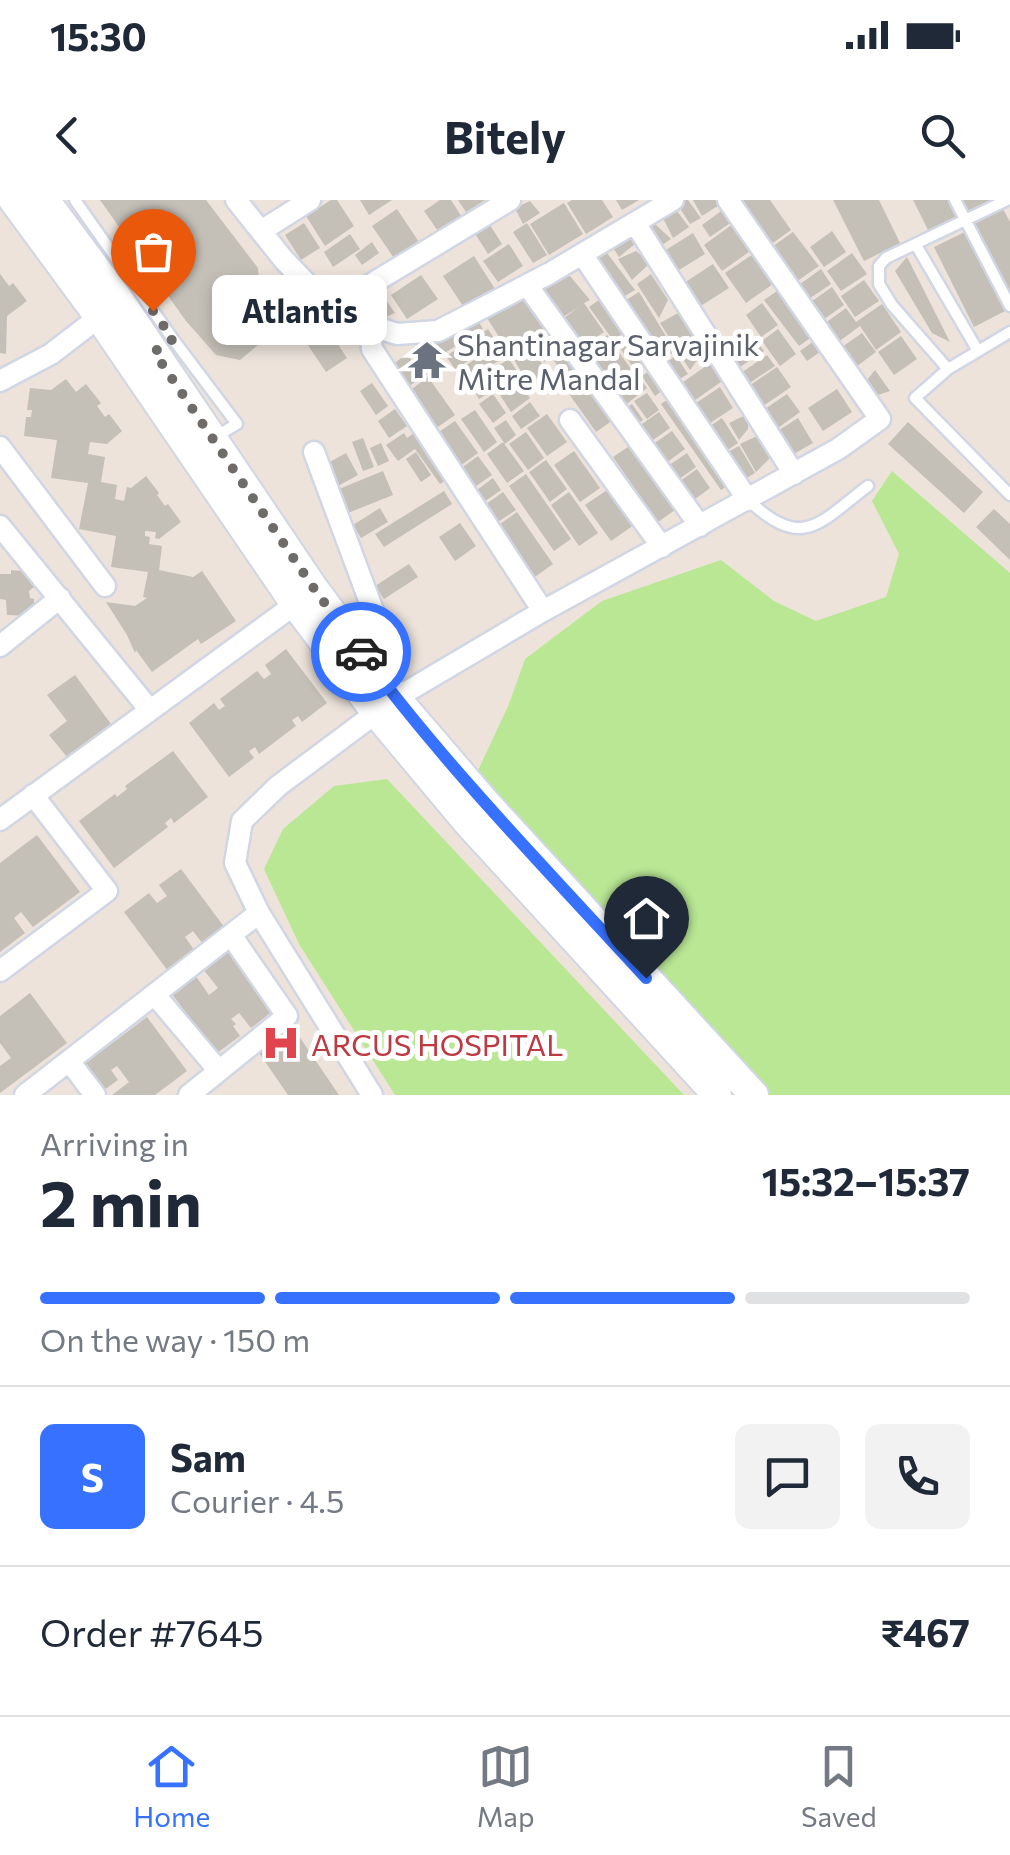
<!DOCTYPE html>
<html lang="en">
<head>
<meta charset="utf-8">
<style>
  :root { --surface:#fff; --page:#f2f2f3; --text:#1f2937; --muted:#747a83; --line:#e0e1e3; --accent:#3671ff }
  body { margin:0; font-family:Commissioner,sans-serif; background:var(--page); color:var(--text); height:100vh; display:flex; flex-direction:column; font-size:38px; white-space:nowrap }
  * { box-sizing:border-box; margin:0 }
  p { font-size:32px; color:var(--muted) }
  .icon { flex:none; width:55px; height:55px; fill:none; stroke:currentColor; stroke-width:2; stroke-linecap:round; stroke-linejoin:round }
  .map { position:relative; height:895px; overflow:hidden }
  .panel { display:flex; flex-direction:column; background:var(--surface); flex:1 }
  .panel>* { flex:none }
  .pin { position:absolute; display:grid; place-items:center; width:85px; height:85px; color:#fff; margin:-102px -42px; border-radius:50% 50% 50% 0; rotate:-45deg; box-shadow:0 0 10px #0007 }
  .pin .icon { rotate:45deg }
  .courier { position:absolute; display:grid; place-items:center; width:100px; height:100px; margin:-50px; border:8px solid #3671ff; border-radius:50%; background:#fff; color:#222; box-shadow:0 2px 12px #0007 }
  .bubble { position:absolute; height:70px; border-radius:15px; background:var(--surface); box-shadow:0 5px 15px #0003; font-size:32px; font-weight:700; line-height:70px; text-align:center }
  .overview em { font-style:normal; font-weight:700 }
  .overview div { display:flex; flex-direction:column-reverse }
  .overview { display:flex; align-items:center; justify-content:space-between; height:170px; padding:0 40px }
  h1 { font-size:65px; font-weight:700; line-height:75px }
  .bar { display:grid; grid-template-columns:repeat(4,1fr); gap:15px 10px; align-content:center; height:120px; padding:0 40px }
  .bar i { height:12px; border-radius:8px; background:var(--line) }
  .bar .current { background:var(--accent) }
  .bar p { grid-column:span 4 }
  .line { display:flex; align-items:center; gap:25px; padding:0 40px; border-top:2px solid var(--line) }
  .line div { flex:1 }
  .round { display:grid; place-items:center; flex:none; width:105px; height:105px; border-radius:15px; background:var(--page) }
  .status { display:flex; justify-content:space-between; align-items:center; height:70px; padding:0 50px; background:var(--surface); direction:ltr }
  .status svg { height:28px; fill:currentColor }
  header { display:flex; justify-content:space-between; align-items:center; height:130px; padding:0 40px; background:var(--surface); font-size:45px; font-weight:700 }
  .dock { display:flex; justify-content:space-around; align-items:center; height:140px; border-top:2px solid var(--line); background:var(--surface); font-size:28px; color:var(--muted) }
  .dock a { display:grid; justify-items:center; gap:5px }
  .dock .current { color:var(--accent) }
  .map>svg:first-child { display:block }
</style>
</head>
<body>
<div class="status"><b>15:30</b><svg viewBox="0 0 49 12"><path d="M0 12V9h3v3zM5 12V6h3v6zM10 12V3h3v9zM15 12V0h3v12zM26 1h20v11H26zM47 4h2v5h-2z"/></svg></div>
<header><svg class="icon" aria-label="back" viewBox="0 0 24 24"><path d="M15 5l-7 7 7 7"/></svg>Bitely<svg class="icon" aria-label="search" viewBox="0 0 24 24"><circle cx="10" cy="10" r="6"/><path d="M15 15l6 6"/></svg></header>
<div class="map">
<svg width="1010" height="895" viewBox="0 0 1010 895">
  <rect width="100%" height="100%" fill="#ede3db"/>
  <!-- green -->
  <path fill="#b9e794" d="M892,271l118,102v522h-242l-294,-316 35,-75 16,-45 77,-58 119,-41 53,41 42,20 70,-24 13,-43 -27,-53z
    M387,579l297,316h-289l-96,-151 -35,-75 19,-40 51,-43z"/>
  <!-- building -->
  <path fill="#c4bfb7" d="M100,0h106l52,68 6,72 -24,20 -24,-5 -30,-34z
    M331,0h6l17,26 -29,20 -19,-30z
    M360,0h32l-23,15z
    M440,0h11l12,19 -23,15 -16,-23z
    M458,0h27l-19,12z
    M572,0h30l11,17 -27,17 -19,-31z
    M616,0h23l-17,10z
    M685,0h3l13,18 -11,6 -12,-19z
    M693,0h34l-25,16z
    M743,0h27l21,30 -21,15 -28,-40 3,-2z
    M833,0h46l21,43 -36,18z
    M913,0h38l8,16 -30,16z
    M958,0h36l-28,14z
    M530,1l10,12 -17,11 -8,-16z
    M564,3l19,31 -34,21 -19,-31z
    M674,7l15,20 -16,11 -10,-20z
    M397,9l24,36 -25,16 -24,-35z
    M724,9l9,12 -23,16 -8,-12z
    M1003,9l7,13v76l-37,-74z
    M737,21l19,26 -34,24 -18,-26z
    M488,22l14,22 -14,10 -14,-22z
    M653,22l18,17 -14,9 -11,-19z
    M304,23l16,25 -19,12 -16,-25z
    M527,23l20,32 -14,8 -20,-31z
    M969,30l40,79 -35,18 -40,-80z
    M832,31l14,21 -22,15 -14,-20z
    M629,32l7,11 -17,14 -9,-14z
    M793,32l26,34 -23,16 -27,-33z
    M693,33l12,21 -31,19 -13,-20z
    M350,34l10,15 -27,18 -9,-15z
    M372,42l7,11 -17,12 -7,-10z
    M509,44l14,22 -25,16 -15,-21z
    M759,50l21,29 -34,24 -21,-30z
    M636,51l14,12 -18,17 -14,-21z
    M607,53l28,37 -17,10 -27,-42z
    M852,53l15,21 -26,17 -14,-20z
    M474,56l21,33 -30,20 -22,-33z
    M907,57l43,85 -18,-9 -37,-62z
    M713,64l16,24 -30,19 -15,-24z
    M821,69l10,15 -25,17 -10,-14z
    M0,74l9,12 4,-3 14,18 -20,15 -1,38 -6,-1z
    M651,74l17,26 -9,18 -22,-34z
    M421,75l17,24 -31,20 -16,-24z
    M570,76l20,24 -6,3 20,29 -23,16 -20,-28 18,-13 -24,15 -22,-36z
    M864,80l15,21 -24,16 -14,-21z
    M376,86l19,27 -24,10 -22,-12z
    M832,87l12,18 -24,17 -12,-18z
    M777,91l17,24 6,-4 16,23 -17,12 -35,-46z
    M639,92l36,59 -15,10 -37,-59z
    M527,93l23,37 -40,24 -23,-36z
    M606,95l24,34 -17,11 -24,-33z
    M762,103l16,22 -17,12 -15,-22z
    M882,104l19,28 -25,18 -16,-24 -23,17 -13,-19 22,-16 10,14z
    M680,112l27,35 -17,23 -30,-47z
    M474,114l9,15 -40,25 -9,-14z
    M327,128l20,30 -21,14 -25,-37 9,-6 5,7z
    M488,129l9,14 -42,26 -9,-13z
    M778,129l18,25 -16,12 -18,-25z
    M631,132l21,30 -16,11 11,15 -28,22 -11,-16 16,-11 -2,-4 13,-9 -19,-28z
    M862,133l14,19 -23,17 -14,-20z
    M752,134l12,17 -27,18 -12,-17z
    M549,135l11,17 -16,10 -11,-17z
    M607,135l24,34 -24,17 -24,-33z
    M901,136l16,23 -23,16 -16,-23z
    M817,139l7,10 -17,12 -7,-10z
    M497,145l8,12 -37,23 -8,-11z
    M430,146l11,18 -16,11 -12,-19z
    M531,147l19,29 -19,12 -18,-30z
    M570,150l16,23 -16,11 -16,-23z
    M407,154l16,22 -19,14 -15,-23z
    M767,155l8,11 -27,18 -7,-11z
    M676,156l12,18 -15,9 -11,-18z
    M509,159l10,15 -40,25 -9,-15z
    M716,159l12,18 -40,28 -12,-18z
    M656,166l14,19 -15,11 -13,-20z
    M777,167l14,20 -28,19 -14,-20z
    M875,170l15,21 -12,4 -11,-15z
    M428,177l27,38 -20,14 -26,-38z
    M588,177l28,41 -20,14 -29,-41z
    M66,179l10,13 10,-8 15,19 -4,3 8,11 4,-3 13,17 -15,13 -17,-2 -2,12 17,3 -4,25 16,3 -2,14 9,2 3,-14 4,1 15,-12 13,17 -2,2 8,11 3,-2 13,18 -22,17 -4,-1 1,-6 -11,-1v5l5,1 -1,7 13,2 -3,24 34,7 9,-6 34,50 -35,23 -3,-5 -46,33 -16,-22 -1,3 -8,-18 -21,-33 29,4 12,-8 -4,-1 5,-25 -37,-5 5,-31 -37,-7 9,-46 -37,-5 6,-38 -33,-4 2,-19h5l1,-7h-5l3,-22 21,2z
    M517,179l13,19 -19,14 -13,-20z
    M372,183l16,23 -12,9 -16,-24z
    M720,187l13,21 -29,19 -14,-20z
    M837,189l15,23 -29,19 -15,-23z
    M647,193l12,17 -12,9 -13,-18z
    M493,194l13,19 -13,10 -14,-19z
    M787,194l13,18 -22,16 -13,-19z
    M674,195l60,86 -13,9 -60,-86z
    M530,202l10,14 -19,13 -9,-13z
    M632,204l11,16 -12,8 -11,-16z
    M395,209l12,17 -18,12 -11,-17z
    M475,210l22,32 -13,10 -23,-33z
    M659,212l11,16 -24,17 -11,-16z
    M547,214l20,28 -20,14 -20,-28z
    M748,214v15l-9,11 -10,-17z
    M722,218l16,25 -15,10 -16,-25z
    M798,218l15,25 -23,13 -14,-24z
    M506,220l10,15 -11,9 -11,-16z
    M455,221l23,32 -22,16 -23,-33z
    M908,222l75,70 -19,21 -76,-69z
    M421,228l33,47 -14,9 -25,-35 -17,12 -12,-16 18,-12 3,5z
    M672,231l13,18 -23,17 -13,-19z
    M526,232l18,26 -16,12 -19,-26z
    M757,236l13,22 -14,14 -16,-28z
    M363,238l11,29 -11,4 -11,-29z
    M637,241l45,64 -24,17 -45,-65z
    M503,242l21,29 -17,12 -20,-29z
    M381,243l8,18 -11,5 -8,-18z
    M739,246l16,27 -17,10 -16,-28z
    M574,251l26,37 -20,14 -26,-37z
    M416,252l15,23 -10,7 -15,-23z
    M346,253l12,22 -20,11 -12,-22z
    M687,253l9,14 -24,17 -10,-14z
    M478,256l14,19 -19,13 -13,-19z
    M546,260l21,29 -17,13 -21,-30z
    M697,269l13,19 -23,17 -14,-19z
    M383,271l10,24 -50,20 -9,-24z
    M526,274l45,65 -17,12 -45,-65z
    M493,278l8,12 -20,14 -8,-11z
    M616,284l25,36 -30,21 -26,-36z
    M444,291l8,13 -68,43 -9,-13z
    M503,292l13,18 -21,14 -13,-17z
    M569,292l29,41 -19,13 -28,-41z
    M380,308l8,14 -27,16 -8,-13z
    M994,309l16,15v36l-34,-33z
    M517,312l36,52 -21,15 -36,-52z
    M460,323l16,23 -21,15 -16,-24z
    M409,364l9,13 -34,22 -9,-13z
    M11,370l22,2 1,15 -5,4 1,7 4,1v17l-27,-1 -1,-15 -6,-1v-25h11z
    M286,449l41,54 -25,19 -4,-6 -6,4 4,6 -37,28 -4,-7 -6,4 5,7 -25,19 -40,-54 25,-20 5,7 6,-4 -5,-7 37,-28 7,8 7,-5 -6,-9z
    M75,475l36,49 -44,33 -18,-22 18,-14 -20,-26z
    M173,551l35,46 -34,26 -3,-5 -6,5 3,4 -54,41 -35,-47 36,-27 2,3 10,-8 -2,-3z
    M37,635l43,57 -47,35 -12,-15 -7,6 11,15 -25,19v-89z
    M181,669l44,59 -22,16 -10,-13 -8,6 10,14 -27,20 -44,-59 25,-19 8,10 10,-7 -8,-11z
    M228,750l46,60 -23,18 -12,-15 -8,6 5,5 -3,2 7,10 -23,17 -46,-60 24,-18 14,20 9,-7 -15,-19z
    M30,793l37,50 -67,50v-27l11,-8 -11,-15v-27z
    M147,817l40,54 -32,24h-43l17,-13 -12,-16 -6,4 7,10 -21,15 -19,-26z
    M292,826l47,69h-51l-31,-45z"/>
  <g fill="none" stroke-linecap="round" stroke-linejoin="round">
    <!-- service casing -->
    <g stroke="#d0d6e4" stroke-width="15">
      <path id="service" d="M75,0l98,139 64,85 -24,14
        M955,0l55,106
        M916,45l62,106
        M1010,132l-62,37 -33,29 95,97
        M948,169l-56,-64 -13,-21v-18l7,-8 121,-58
        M748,300c55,51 70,24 120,-14"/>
    </g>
    <!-- minor casing -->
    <g stroke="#d0d6e4" stroke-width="25">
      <path id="minor" d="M236,0l48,60 32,33 38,27 43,14 41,-3 112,-58 123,-73
        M635,23l159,251
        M261,31l49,-31
        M582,54l166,246
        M527,85l173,241
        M335,106l175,-106
        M369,125l3,24 171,262
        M0,181l51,-27 56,-43
        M570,220l92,127
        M0,247l105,139
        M314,252l70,188 3,22 -11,10
        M0,326l149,183
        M0,446l60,-48
        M0,620l305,-223
        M0,771l107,-80 -74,-96
        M155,795l64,76
        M69,861l26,34
        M25,895l234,-182
        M189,895l98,-79 -56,-81
        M372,895l-113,-182 -24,-50 7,-42 36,-35 118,-88 147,-87 295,-162 42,-30 -152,-219"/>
    </g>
    <!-- secondary casing -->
    <g stroke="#d0d6e4" stroke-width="32">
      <path id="secondary" d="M13,0l86,117 196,287 81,109 91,109 250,273
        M45,0l75,101 195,289 81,108 90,105 268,292"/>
    </g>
    <!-- service -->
    <use href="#service" stroke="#fff" stroke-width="10"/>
    <!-- minor -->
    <use href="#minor" stroke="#fff" stroke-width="20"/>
    <!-- secondary -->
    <use href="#secondary" stroke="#fff" stroke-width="28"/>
  </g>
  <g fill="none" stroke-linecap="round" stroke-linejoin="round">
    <!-- done -->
    <path stroke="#6e6b68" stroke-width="10" stroke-dasharray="0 18" d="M153,111l20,28 -19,13 161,238 46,62"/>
    <!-- route -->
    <path stroke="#3671ff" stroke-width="12" d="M361,452c86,116 188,220 285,326"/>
  </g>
  <!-- icons -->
  <defs>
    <g id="temple-bare" transform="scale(3)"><path d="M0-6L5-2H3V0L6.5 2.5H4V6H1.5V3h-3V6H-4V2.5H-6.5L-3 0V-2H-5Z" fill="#6b7280" stroke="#fff" stroke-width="2.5" paint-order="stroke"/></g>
    <g id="hospital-bare" transform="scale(3)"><path d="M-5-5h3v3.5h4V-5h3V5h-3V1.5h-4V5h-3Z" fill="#e0444e" stroke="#fff" stroke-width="2.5" paint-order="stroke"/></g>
  </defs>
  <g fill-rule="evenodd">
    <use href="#temple-bare" x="427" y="160"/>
    <use href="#hospital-bare" x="281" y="843"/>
  </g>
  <g text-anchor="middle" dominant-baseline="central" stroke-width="10" stroke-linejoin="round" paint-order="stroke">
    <!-- worship labels -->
    <g font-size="30" fill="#5b616d" stroke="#fff" text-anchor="start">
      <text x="457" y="143">Shantinagar Sarvajinik<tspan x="457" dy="34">Mitre Mandal</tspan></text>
    </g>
    <!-- health labels -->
    <g font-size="30" fill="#be3a42" stroke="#fff" text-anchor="start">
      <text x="311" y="843">ARCUS HOSPITAL</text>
    </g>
  </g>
</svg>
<div class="pin" style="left:153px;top:111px;background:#ea580c"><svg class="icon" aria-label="bag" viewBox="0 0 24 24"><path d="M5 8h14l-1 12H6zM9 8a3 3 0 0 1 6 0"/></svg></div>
<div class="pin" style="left:646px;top:778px;background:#1f2937"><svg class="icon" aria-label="home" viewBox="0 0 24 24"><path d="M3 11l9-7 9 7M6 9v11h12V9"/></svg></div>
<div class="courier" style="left:361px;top:452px"><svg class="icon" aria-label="car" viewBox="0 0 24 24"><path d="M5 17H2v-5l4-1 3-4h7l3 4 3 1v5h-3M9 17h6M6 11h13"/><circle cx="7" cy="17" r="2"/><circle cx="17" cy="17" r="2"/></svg></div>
<div class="bubble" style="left:212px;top:75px;width:175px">Atlantis</div>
</div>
<section class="panel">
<div class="overview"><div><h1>2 min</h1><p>Arriving in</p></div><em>15:32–15:37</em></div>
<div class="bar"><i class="current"></i><i class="current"></i><i class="current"></i><i></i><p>On the way · 150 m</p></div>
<div class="line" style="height:180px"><b class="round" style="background:var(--accent);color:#fff">S</b><div><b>Sam</b><p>Courier · 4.5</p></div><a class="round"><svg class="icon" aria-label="chat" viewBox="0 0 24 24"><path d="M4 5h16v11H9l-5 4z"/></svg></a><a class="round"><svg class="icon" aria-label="phone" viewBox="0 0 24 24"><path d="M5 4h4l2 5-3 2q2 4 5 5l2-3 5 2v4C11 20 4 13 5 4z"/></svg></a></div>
<div class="line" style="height:130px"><div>Order #7645</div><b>₹467</b></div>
</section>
<nav class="dock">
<a class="current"><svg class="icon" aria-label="home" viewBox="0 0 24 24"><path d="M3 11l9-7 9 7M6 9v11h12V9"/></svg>Home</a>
<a><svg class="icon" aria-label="map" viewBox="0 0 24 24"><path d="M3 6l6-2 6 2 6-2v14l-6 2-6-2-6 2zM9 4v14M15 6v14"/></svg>Map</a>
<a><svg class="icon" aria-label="saved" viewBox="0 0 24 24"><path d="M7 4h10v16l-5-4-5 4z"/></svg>Saved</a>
</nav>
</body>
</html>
